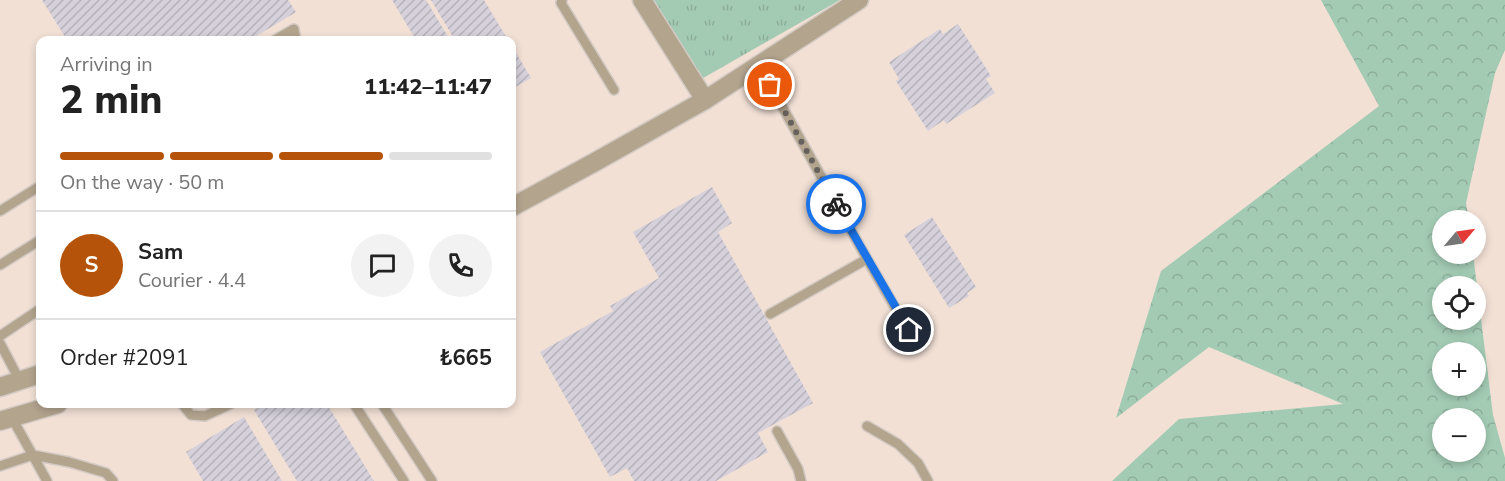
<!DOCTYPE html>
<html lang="en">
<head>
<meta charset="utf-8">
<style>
  :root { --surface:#fff; --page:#f2f2f2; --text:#222; --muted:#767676; --line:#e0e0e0; --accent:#b45309 }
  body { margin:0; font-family:"Nunito Sans",sans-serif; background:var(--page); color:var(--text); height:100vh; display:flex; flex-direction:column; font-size:22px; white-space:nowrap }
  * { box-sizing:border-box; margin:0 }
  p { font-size:20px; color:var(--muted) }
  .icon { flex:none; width:33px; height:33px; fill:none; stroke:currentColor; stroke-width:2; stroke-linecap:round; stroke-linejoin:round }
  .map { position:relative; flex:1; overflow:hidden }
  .details { position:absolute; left:36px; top:36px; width:480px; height:372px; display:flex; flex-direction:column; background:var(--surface); border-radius:12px; box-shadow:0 3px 9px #0003 }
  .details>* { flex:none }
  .needle { width:39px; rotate:61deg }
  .controls { position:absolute; left:1432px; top:210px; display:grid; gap:12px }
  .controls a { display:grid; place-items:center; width:54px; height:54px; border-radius:50%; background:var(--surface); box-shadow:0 3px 9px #0003; font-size:30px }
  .pin { position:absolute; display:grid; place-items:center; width:51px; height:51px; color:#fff; margin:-26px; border:3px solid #fff; border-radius:50%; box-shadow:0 2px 6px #0007 }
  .courier { position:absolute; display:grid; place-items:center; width:60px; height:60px; margin:-30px; border:4px solid #1a73e8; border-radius:50%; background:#fff; color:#222; box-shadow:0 2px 8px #0007 }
  .head em { font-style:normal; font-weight:800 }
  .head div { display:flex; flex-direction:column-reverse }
  .head { display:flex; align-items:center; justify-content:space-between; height:102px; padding:0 24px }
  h1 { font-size:39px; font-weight:800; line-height:45px }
  .bar { display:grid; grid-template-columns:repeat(4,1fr); gap:9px 6px; align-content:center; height:72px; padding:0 24px }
  .bar i { height:8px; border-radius:4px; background:var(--line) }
  .bar .active { background:var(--accent) }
  .bar p { grid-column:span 4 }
  .line { display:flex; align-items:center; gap:15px; padding:0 24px; border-top:2px solid var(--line) }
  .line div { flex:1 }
  .round { display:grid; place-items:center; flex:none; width:63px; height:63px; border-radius:32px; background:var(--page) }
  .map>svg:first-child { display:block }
</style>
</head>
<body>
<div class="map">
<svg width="1505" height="481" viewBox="0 0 1505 481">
  <defs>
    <pattern id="grass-tufts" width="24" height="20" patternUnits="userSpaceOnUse" patternTransform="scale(1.5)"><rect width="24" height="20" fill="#a3cbb4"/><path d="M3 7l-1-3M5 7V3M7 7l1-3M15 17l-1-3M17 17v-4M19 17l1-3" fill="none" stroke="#8cad9a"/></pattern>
    <pattern id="forest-crowns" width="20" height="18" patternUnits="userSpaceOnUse" patternTransform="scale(1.5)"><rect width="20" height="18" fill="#a3cbb4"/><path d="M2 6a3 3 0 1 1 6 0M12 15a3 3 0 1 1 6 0" fill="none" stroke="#8cad9a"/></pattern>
    <pattern id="building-hatch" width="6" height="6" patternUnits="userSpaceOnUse" patternTransform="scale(1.5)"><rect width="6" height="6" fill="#d5d0da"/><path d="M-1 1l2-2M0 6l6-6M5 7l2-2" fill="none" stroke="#b6b2ba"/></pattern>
  </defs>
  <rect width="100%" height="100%" fill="#f7ede6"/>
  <!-- built -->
  <path fill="#f2e0d5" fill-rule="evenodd" d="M0,0h1505v481h-1505zM40,40h472v364h-472zM1443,220h33v34h-33zM1443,286h33v34h-33zM1443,352h33v34h-33zM1443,418h33v34h-33z"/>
  <!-- grass -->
  <path fill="url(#grass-tufts)" d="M647,0h193l-142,81z"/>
  <!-- forest -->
  <path fill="url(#forest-crowns)" fill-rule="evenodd" d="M1321,0h184v50l-10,23 -29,130 3,17h-26v34h30l20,161 12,43v23h-393l67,-62 164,-15 -134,-57 -93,71 45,-147 218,-165zM1443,286h33v34h-33zM1443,352h33v34h-33zM1443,418h33v34h-33z"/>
  <!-- building -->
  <path fill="url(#building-hatch)" d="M42,0h246l8,12 -46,28h-46l-1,-1 -3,1h-133z
    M392,0h34l24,40h-34z
    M431,0h53l24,40h-53z
    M958,24l33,52 -5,3 9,14 -49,31 -2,-4 -16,11 -32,-50 3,-2 -10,-17 51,-33 3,5z
    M512,46l19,32 -19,11z
    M712,187l20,36 -14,9 95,171 -55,30 10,19 -52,29h-82l-7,-13 -17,9 -70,-125 73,-41 -3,-5 49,-28 -26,-46z
    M932,217l44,70 -9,6 2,3 -20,12 -45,-73z
    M265,404h62l47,77h-77l-43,-71z
    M244,417l38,64h-79l-17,-29z"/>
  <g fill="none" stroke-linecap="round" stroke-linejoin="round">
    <!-- service casing -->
    <g stroke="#d3cac4" stroke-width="12">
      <path id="service" d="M562,0l-1,3 53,87
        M275,40l19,-11 2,11
        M759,65l108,194 -97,55
        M0,211l40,-25
        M867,259l41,71
        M0,265l40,-25
        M0,336l40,-27
        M0,343l20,38
        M182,404l9,11 14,1 26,-12
        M354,404l50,77
        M382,404l50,77
        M12,418l35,63
        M867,426l31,18 20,19 10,18
        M777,431l21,38 3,12
        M0,466l33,-11 36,7 37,11 7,8"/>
    </g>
    <!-- minor casing -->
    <g stroke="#d3cac4" stroke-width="21">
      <path id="minor" d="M642,0l63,100"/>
    </g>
    <!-- tertiary casing -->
    <g stroke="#d3cac4" stroke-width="21">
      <path id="tertiary" d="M512,207l83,-45 110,-62 154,-100
        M0,387l40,-13
        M0,421l58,-17"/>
    </g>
    <!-- service -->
    <use href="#service" stroke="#b3a48e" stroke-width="9"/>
    <!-- minor -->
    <use href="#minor" stroke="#b3a48e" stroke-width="18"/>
    <!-- tertiary -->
    <use href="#tertiary" stroke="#b3a48e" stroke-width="18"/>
  </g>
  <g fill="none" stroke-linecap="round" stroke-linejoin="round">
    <!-- done -->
    <path stroke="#67615d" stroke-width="6" stroke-dasharray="0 10.8" d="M770,85l66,119"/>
    <!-- route -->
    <path stroke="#1a73e8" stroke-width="8" d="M836,204l73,126"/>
  </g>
</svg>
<div class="controls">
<a><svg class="needle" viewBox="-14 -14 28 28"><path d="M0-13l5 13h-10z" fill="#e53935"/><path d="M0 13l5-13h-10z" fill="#767676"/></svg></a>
<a><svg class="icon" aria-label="locate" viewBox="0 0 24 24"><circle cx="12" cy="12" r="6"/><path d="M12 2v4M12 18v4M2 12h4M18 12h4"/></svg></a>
<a>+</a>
<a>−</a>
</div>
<div class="pin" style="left:770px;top:85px;background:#ea580c"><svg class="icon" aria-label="bag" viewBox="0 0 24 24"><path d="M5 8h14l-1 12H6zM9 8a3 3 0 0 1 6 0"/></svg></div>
<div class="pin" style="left:909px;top:330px;background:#1f2937"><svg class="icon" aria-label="home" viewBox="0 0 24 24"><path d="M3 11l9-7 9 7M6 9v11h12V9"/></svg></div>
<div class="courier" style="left:836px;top:204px"><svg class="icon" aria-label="bike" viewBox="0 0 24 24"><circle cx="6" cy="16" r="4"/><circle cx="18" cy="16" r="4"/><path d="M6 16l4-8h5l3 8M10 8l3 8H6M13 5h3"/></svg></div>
<section class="details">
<div class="head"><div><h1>2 min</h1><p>Arriving in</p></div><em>11:42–11:47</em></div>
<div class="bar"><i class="active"></i><i class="active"></i><i class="active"></i><i></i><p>On the way · 50 m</p></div>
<div class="line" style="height:108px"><b class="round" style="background:var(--accent);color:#fff">S</b><div><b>Sam</b><p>Courier · 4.4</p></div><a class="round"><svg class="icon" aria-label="chat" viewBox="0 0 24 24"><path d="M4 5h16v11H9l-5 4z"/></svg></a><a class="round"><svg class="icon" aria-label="phone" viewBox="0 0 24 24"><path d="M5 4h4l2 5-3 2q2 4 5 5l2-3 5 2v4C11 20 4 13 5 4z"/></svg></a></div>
<div class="line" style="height:78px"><div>Order #2091</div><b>₺665</b></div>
</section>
</div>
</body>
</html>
